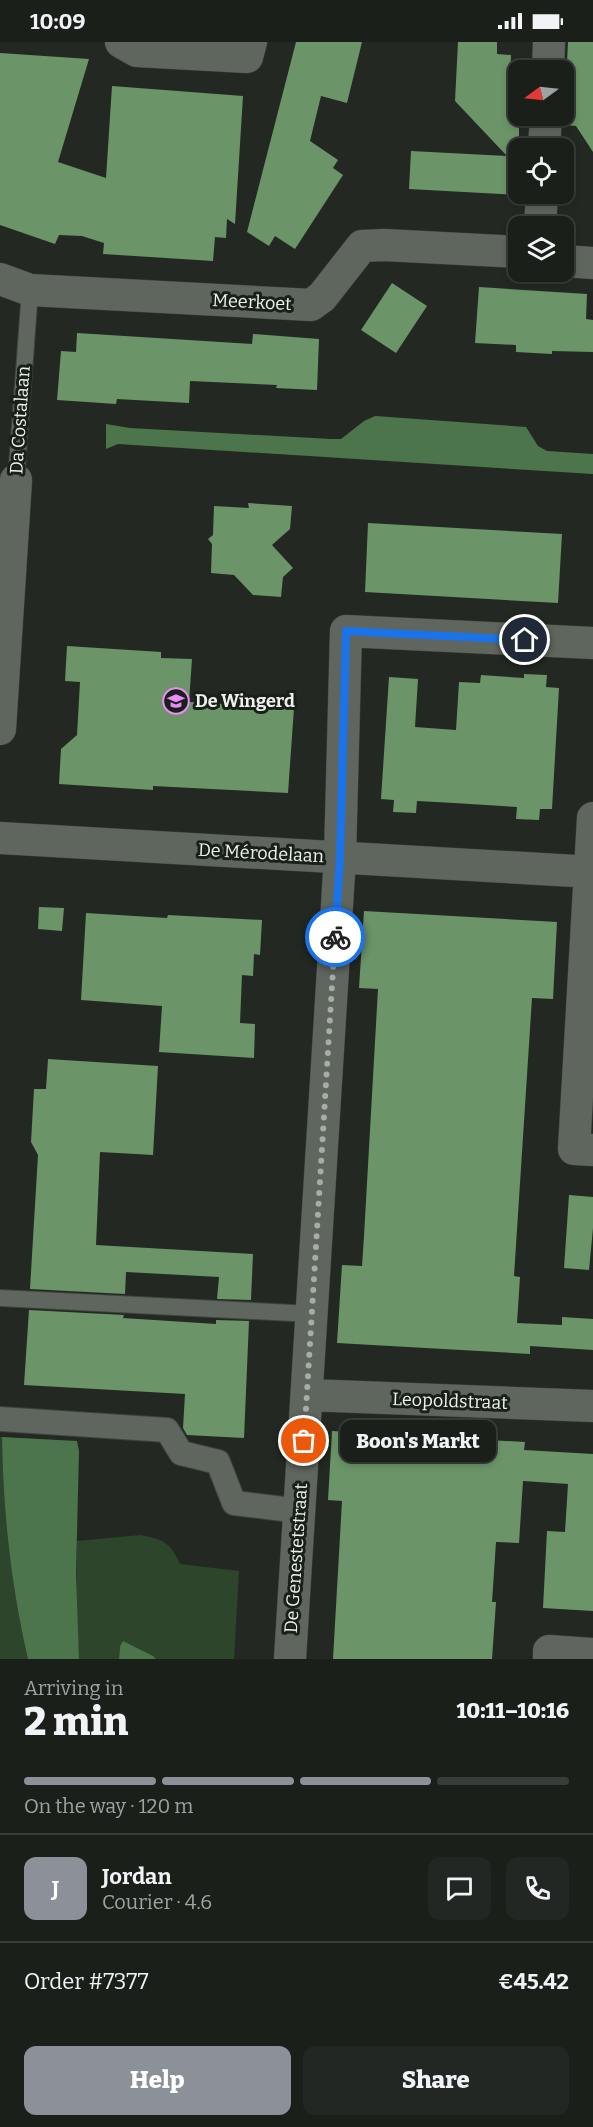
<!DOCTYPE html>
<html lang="en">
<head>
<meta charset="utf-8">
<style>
  :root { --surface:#1a1f1a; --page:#232723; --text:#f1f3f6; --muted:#9fa2a2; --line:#383d39; --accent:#8c9099 }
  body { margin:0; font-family:Bitter,serif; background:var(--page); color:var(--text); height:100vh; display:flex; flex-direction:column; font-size:22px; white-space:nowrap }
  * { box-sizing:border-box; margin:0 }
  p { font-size:20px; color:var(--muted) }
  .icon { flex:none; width:33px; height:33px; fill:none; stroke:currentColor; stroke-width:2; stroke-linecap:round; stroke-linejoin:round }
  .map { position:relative; height:1617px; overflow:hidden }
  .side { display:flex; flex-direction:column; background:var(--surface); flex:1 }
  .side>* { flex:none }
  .needle { width:39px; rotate:255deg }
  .buttons { position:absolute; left:508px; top:18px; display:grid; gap:12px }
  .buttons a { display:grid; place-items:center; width:66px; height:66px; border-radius:12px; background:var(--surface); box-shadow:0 3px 9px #0003,0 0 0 2px var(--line); font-size:30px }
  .pin { position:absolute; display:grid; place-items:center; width:51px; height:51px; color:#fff; margin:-26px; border:3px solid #fff; border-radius:50%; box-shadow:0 2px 6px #0007 }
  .courier { position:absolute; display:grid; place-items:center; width:60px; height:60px; margin:-30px; border:4px solid #1a73e8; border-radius:50%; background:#fff; color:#222; box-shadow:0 2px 8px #0007 }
  .bubble { position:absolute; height:42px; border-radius:12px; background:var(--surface); box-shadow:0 3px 9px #0003,0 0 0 2px var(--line); font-size:20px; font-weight:800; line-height:42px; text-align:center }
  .overview em { font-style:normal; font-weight:800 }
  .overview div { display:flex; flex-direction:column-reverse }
  .overview { display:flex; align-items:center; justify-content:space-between; height:102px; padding:0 24px }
  h1 { font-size:39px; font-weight:800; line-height:45px }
  .bar { display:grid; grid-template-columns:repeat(4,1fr); gap:9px 6px; align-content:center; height:72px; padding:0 24px }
  .bar i { height:8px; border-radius:4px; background:var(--line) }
  .bar .selected { background:var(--accent) }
  .bar p { grid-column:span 4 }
  .line { display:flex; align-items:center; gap:15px; padding:0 24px; border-top:2px solid var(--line) }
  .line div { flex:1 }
  .round { display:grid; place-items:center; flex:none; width:63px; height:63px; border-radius:12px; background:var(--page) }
  .cta { display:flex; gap:12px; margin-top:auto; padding:12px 24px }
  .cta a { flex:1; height:69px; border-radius:12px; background:var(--accent); color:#fff; font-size:24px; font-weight:800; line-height:69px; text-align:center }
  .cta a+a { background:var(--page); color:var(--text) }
  .status { display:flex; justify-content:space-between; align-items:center; height:42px; padding:0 30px; background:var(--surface); direction:ltr }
  .status svg { height:16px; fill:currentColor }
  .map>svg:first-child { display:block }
</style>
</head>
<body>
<div class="status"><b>10:09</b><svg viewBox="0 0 49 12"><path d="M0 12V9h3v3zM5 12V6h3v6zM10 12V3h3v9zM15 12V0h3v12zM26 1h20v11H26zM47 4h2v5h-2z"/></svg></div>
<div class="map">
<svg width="593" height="1617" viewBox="0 0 593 1617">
  <rect width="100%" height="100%" fill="#232922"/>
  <!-- green -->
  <path fill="#2c452b" d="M0,1395h2c1,75 9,149 26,222h-28z
    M141,1493c23,5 29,7 39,29l59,7 -5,88h-78l-33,-18 -3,5 -1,13h-40l-3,-55 1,-63z"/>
  <!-- water -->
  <path fill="#4d754b" d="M375,374l151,11 12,19 9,5 46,3v20l-475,-30 -12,5v-25l24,4 201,11h10l23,-18z
    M2,1395l75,4 2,10 -3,123 3,85h-51c-17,-73 -25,-147 -26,-222z
    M123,1599l30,15 3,3h-37l1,-13z"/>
  <!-- building -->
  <path fill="#6b9468" d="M296,0h66l-15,61 -26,-7 -11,45 28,19 -5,8 10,7 -48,74 -20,-13 -6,10 -22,-14z
    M458,0h39v12l14,1 -2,53h10v87l-110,-6 2,-38 96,5 -52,-55z
    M568,0h25v110l-17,-26 -12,-1z
    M0,11l89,6 -31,103 48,16 6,-92 131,10 -8,128 -8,-5 -1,19 -11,-1 -2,24 -110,-7 1,-11 -22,-7 -23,-1 -4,9 -55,-19z
    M392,241l35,23 -31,47 -35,-23z
    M479,245l108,7 -1,25 7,1v32l-41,-1v3l-36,-2v-7l-41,-2z
    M77,291l175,11 1,-10 66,5 -2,51 -41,-2 1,-3 -87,-4 -1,22 -72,-4 -1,5 -59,-4 4,-49 15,1z
    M248,461l44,3 -2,23 -18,16 21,23 -10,9 -2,20 -28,-2 -19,-20 -23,-2 1,-29 -4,-5 5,-4 1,-29 35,2z
    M368,481l194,11 -4,69 -193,-11z
    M67,604l94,6v6l31,1 -3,43 105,6 -6,85 -135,-7v4l-94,-6 2,-35 16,-14 3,-53 -15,-1z
    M524,632l23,1 -1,12 13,1 -7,121h-12l-1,11 -23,-1 1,-12 -63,-4 -37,-2 -1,12 -23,-1 1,-12 -13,-1 8,-122 29,2 -3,48 41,3 3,-48 21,1 1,-8 43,3z
    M39,865l25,1 -2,23 -24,-2z
    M364,869l193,11 -4,77 -21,-1 -18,278 6,1 -3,46 45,2v-8l31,2v31l-63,-4v8l-193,-11 5,-78 20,1 2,-30 14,-247 -19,-1z
    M86,871l81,5 1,-3 94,5 -2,35 -6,-1 -1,22 -11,-1 -2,48 15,1 -1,34 -95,-6 3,-46 -81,-6z
    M48,1017l110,7 -5,89 -53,-3 -4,93 157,9 -2,46 -34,-1 2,-22 -93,-5 -1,22 -95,-5 8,-134 -7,-13 3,-53h12z
    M569,1153l24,2v31l-4,42 -25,-2z
    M29,1268l95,5 -1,3 93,6v-4l33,1 -5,117 -57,-3 -4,-7 2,-34 -161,-9z
    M332,1389l193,11 -1,8 69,4v157l-50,-3 4,-77 18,1 3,-48 -45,-3 -4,62 -23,-1 -4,60h4l-4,57h-159l9,-158 -14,-1z"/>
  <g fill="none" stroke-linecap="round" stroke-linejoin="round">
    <!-- service casing -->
    <g stroke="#3e433e" stroke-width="18">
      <path id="service" d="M16,438l14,-190
        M0,1256l312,16"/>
    </g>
    <!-- pedestrian casing -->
    <g stroke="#3e433e" stroke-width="26">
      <path id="pedestrian" d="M0,1377l167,11 14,23 37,9 16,41 66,8"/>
    </g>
    <!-- minor casing -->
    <g stroke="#3e433e" stroke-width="33">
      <path id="minor" d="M121,0l16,9 110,6 4,-15
        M548,28l1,-28
        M544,106l2,-32
        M540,184l2,-32
        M564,219l29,2
        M0,237l30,11 281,15 11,-8 40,-51 22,-1 135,7
        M0,687l16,-249
        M593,776l-19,331 19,1
        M0,796l593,34
        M307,1353l286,11
        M290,1617l50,-802 6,-226 247,12
        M549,1617v-8l44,3"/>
    </g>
    <!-- service -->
    <use href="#service" stroke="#5f665e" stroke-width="16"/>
    <!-- pedestrian -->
    <use href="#pedestrian" stroke="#5f665e" stroke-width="24"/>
    <!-- minor -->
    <use href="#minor" stroke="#5f665e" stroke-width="32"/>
  </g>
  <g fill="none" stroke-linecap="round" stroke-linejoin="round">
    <!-- done -->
    <path stroke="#a7aca7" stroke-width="6" stroke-dasharray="0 10.8" d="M304,1399l31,-504"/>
    <!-- route -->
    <path stroke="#1a73e8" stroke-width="8" d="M335,895l5,-80 6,-226 179,9"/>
  </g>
  <!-- icons -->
  <defs>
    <g id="school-ring" transform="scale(1.35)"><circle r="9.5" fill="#192019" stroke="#ed8cf9" stroke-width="1.5"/><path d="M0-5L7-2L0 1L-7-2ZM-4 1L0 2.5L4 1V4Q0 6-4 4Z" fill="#ed8cf9"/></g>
  </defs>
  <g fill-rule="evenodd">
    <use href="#school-ring" x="176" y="659"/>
  </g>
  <g text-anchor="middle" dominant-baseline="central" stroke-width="6" stroke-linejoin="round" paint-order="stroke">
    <!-- street labels -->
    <g font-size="18" fill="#eef2ee" stroke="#192019">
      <text transform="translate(252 260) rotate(3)">Meerkoet</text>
      <text transform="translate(20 378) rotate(-86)">Da Costalaan</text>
      <text transform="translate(261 811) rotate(3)">De Mérodelaan</text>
      <text transform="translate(450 1359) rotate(2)">Leopoldstraat</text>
      <text transform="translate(296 1516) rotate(-86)">De Genestetstraat</text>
    </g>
    <!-- poi labels -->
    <g font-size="18" font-weight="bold" fill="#eef2ee" stroke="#192019" text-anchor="start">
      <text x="195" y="659">De Wingerd</text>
    </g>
  </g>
</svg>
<div class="buttons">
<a><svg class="needle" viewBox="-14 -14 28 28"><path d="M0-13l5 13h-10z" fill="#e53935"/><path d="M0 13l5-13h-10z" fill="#9fa2a2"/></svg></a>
<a><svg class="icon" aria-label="locate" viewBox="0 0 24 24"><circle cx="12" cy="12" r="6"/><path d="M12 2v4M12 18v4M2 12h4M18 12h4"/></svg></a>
<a><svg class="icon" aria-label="layers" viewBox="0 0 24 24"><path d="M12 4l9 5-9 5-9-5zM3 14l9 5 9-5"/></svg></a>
</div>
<div class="pin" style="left:304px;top:1399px;background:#ea580c"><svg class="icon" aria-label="bag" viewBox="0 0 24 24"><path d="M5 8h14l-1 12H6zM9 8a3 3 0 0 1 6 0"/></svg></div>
<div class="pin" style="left:525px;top:598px;background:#1f2937"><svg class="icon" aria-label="home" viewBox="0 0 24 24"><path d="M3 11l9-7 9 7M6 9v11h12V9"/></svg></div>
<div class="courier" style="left:335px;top:895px"><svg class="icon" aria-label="bike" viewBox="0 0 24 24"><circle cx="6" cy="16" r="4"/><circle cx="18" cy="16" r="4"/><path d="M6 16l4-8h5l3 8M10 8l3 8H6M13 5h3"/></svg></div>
<div class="bubble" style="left:340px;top:1378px;width:156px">Boon's Markt</div>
</div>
<section class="side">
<div class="overview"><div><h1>2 min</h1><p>Arriving in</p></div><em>10:11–10:16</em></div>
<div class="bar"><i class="selected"></i><i class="selected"></i><i class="selected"></i><i></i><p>On the way · 120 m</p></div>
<div class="line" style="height:108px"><b class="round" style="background:var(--accent);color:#fff">J</b><div><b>Jordan</b><p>Courier · 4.6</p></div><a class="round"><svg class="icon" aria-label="chat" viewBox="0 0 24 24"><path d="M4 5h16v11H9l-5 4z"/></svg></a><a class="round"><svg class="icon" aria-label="phone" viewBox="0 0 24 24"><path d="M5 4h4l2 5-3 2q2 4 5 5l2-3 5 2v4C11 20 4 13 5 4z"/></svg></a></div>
<div class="line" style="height:78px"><div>Order #7377</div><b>€45.42</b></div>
<div class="cta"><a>Help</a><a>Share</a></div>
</section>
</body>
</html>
